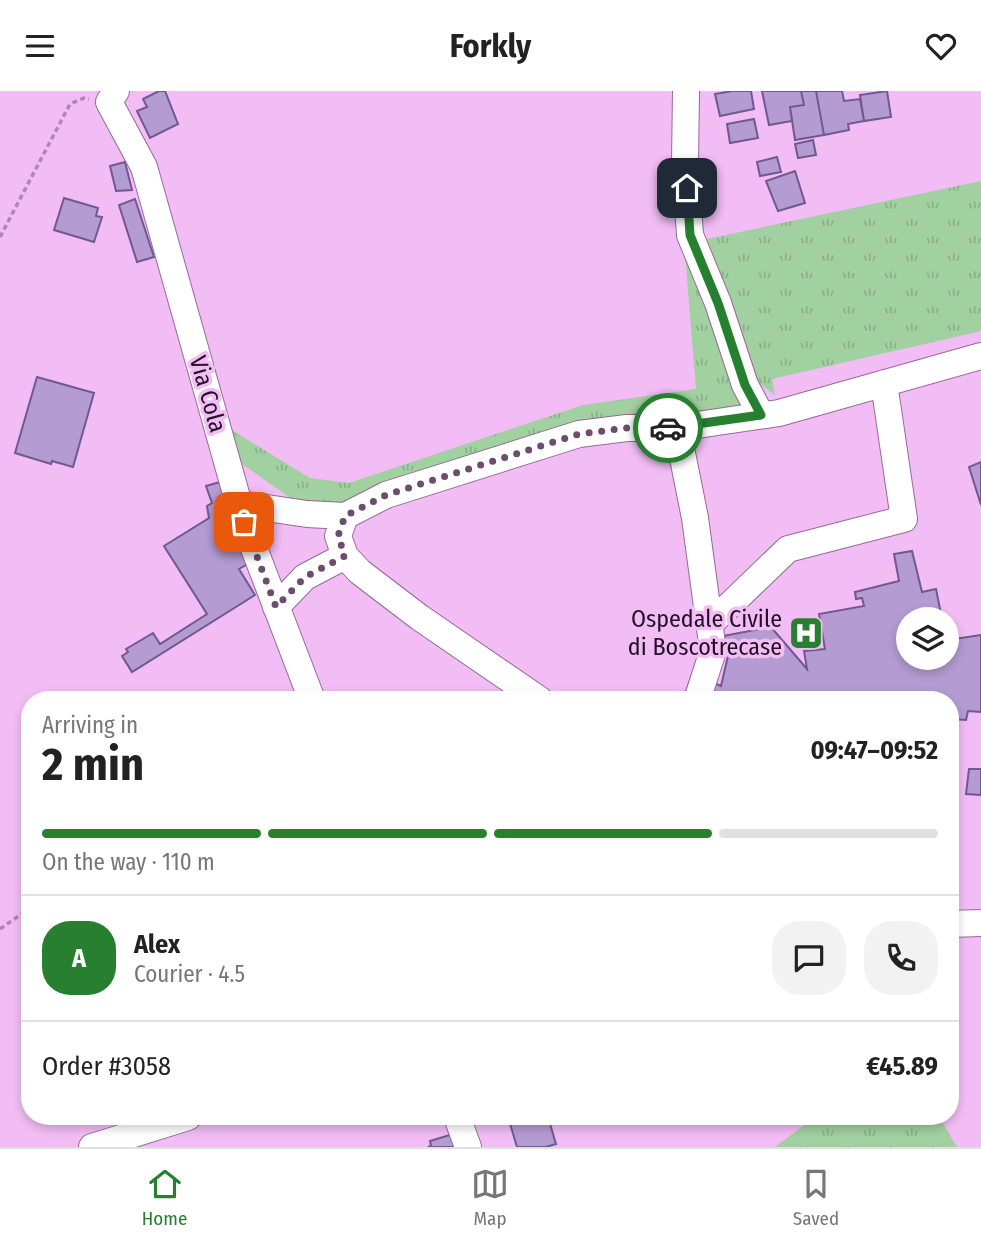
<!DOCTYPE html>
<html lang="en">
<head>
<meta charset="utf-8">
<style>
  :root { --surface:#fff; --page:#f2f2f2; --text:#222; --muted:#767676; --line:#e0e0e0; --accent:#268030 }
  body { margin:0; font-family:"Fira Sans Condensed",sans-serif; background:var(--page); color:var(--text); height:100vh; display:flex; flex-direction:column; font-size:26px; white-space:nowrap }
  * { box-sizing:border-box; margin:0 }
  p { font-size:23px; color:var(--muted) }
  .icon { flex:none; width:38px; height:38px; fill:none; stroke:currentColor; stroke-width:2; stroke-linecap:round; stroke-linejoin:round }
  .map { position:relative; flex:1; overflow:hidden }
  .sheet { position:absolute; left:21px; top:600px; width:938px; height:434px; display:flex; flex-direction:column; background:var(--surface); border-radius:28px; box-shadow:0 4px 10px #0003 }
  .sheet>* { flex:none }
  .tools { position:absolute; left:896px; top:516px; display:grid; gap:14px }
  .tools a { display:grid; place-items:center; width:63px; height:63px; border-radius:50%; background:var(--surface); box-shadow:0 4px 10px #0003; font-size:35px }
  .pin { position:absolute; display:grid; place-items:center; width:60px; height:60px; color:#fff; margin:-30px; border-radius:14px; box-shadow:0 4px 10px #0006 }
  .courier { position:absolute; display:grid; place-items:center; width:70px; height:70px; margin:-35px; border:5px solid #268030; border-radius:50%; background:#fff; color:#222; box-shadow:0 2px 9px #0007 }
  .head em { font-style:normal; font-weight:700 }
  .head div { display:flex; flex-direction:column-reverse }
  .head { display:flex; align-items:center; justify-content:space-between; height:119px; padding:0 21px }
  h1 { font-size:46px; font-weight:700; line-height:52px }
  .bar { display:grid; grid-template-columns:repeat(4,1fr); gap:10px 7px; align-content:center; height:84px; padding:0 21px }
  .bar i { height:9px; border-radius:5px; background:var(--line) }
  .bar .active { background:var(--accent) }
  .bar p { grid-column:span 4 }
  .line { display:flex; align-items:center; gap:18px; padding:0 21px; border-top:2px solid var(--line) }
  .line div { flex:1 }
  .round { display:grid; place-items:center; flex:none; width:74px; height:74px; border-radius:28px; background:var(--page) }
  header { display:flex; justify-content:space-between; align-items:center; height:91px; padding:0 21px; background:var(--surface); font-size:32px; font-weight:700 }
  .tabs { display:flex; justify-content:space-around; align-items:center; height:98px; border-top:2px solid var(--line); background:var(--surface); font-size:19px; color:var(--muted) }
  .tabs a { display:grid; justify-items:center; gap:4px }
  .tabs .active { color:var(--accent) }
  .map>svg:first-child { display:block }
</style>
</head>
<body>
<header><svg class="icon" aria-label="menu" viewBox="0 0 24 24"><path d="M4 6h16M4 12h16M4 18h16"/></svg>Forkly<svg class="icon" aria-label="heart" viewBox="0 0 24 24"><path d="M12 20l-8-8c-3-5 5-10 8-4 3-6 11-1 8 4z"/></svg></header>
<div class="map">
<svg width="981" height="1056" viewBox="0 0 981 1056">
  <defs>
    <pattern id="grass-tufts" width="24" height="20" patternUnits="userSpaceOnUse" patternTransform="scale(1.75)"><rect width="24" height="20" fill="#a1d0a1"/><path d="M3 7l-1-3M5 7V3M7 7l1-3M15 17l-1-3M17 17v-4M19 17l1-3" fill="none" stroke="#8ab28a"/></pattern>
  </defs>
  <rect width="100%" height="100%" fill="#f1bdf4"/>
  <!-- grass -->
  <path fill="url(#grass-tufts)" d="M981,90v150l-209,48 3,16 -16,-12 -52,-144z
    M685,162l23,47 33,107 -403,100 -38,-2 -66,-47 -9,-32 85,52 39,5 234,-78 113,-16z
    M815,1026h124l18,30h-182z"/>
  <!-- building -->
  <path fill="#b49bd2" stroke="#725891" stroke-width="2" d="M159,0h6l13,33 -28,14 -13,-27 10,-4 -4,-8z
    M732,0h19l3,18 -34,7 -5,-22z
    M762,0h39l3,14 -14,2 2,14 -23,4z
    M801,0h15l8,44 -29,5 -5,-33 14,-2z
    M816,0h26l2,10 16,-2 4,22 -16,3 1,6 -25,5z
    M887,0l4,26 -27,4 -4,-26z
    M754,28l4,19 -28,5 -3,-19z
    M813,49l3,15 -18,3 -3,-14z
    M777,66l4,15 -21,4 -3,-14z
    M125,71l7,28 -16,1 -6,-25z
    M795,80l10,32 -27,8 -12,-30z
    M64,107l34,10 -2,8 6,1 -8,25 -40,-12z
    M135,108l19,58 -17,5 -18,-57z
    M37,286l57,16 -21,74 -21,-6 -1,3 -36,-11z
    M981,371v43l-12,-38z
    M220,391l31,80 -12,7 16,26 -123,77 -10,-16 6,-4 -2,-3 27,-16 7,11 47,-30 -43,-68 45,-28 -2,-12 5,-3 -6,-17z
    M912,460l10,41 14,-3 6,30h-34v39h39v-18l34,-5v77l-13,-1 -2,9 -16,-1v-19h-267l13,-37 18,20 7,3 7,-30 -5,-20 48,-9 36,42 -3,-18 21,-2 -6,-35 45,-8 -2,-8 -6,1 -1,-7 44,-11 -5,-27z
    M969,678h12v26l-15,-1z
    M508,1026h40l8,27 -10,3h-29z
    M453,1043l4,13h-29l3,-1 -1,-5z"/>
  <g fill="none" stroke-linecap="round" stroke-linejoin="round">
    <!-- minor casing -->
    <g stroke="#98689a" stroke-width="28">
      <path id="minor" d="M116,0l-7,11 35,65 100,355 68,178
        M686,0l-1,73 5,71 28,68 27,82 16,30
        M677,337l18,90 18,133 -16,49
        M239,413l68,10 38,2
        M276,516l29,-30 40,-21
        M710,533l78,-75 116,-30 -20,-136
        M540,609l-121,-83 -59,-45 -15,-16 -7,-20 7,-20 41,-21 193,-61 48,-6h50l102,-15 202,-57
        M950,833l31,-1
        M457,1026l11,30
        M92,1056l96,-30"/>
    </g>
    <!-- path -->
    <path stroke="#af86b2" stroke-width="3.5" stroke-dasharray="5 3.5" stroke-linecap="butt" d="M0,146l70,-133 14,-6 5,1
      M0,838l30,-21"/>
    <!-- minor -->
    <use href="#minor" stroke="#fff" stroke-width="26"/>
  </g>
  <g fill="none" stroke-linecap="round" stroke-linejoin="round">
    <!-- done -->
    <path stroke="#6c4d6d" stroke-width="7" stroke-dasharray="0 12.6" d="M244,431l32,85 29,-30 40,-21 -7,-20 7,-20 41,-21 193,-61 48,-6h41"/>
    <!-- route -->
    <path stroke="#268030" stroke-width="9" d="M668,337l93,-13 -16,-30 -27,-82 -28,-68 -3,-47"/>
  </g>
  <!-- icons -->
  <defs>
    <g id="hospital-square" transform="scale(1.75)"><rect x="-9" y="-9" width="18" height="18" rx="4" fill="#268030" stroke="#f1bdf4"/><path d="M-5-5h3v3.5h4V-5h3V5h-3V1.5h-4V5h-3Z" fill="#fff"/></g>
  </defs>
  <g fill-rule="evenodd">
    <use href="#hospital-square" x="806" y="542"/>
  </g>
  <g text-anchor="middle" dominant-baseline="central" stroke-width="7" stroke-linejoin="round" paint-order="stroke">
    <!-- street labels -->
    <g font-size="24" fill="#241125" stroke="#f1bdf4">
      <text transform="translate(208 303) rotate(74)">Via Cola</text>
    </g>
    <!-- poi labels -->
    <g font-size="24" fill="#241125" stroke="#f1bdf4" text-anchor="end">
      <text x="782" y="528">Ospedale Civile<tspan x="782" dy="28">di Boscotrecase</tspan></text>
    </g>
  </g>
</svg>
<div class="tools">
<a><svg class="icon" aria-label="layers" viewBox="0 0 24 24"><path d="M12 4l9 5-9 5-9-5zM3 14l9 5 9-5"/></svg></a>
</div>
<div class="pin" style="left:244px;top:431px;background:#ea580c"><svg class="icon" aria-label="bag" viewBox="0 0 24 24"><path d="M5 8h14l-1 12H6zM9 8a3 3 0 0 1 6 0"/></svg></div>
<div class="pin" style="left:687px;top:97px;background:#1f2937"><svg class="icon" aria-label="home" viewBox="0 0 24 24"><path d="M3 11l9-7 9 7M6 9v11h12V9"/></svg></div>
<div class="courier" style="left:668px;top:337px"><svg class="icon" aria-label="car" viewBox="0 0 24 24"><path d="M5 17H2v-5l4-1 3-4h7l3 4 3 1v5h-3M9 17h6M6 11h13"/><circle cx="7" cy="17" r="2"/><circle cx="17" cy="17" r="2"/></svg></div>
<section class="sheet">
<div class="head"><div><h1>2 min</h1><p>Arriving in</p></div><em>09:47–09:52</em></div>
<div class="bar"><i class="active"></i><i class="active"></i><i class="active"></i><i></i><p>On the way · 110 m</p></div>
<div class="line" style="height:126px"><b class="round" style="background:var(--accent);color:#fff">A</b><div><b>Alex</b><p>Courier · 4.5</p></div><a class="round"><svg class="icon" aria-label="chat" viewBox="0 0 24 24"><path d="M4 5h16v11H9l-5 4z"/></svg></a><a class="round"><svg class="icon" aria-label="phone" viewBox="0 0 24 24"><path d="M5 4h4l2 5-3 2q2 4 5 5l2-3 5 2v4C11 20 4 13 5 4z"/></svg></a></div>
<div class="line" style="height:91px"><div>Order #3058</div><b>€45.89</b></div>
</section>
</div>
<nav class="tabs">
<a class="active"><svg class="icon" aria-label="home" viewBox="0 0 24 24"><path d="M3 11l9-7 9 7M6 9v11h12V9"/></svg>Home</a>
<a><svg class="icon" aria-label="map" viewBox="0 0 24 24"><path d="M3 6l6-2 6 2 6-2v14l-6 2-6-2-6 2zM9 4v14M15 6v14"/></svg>Map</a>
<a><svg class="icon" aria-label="saved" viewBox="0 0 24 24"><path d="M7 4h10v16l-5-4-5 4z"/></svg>Saved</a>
</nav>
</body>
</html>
